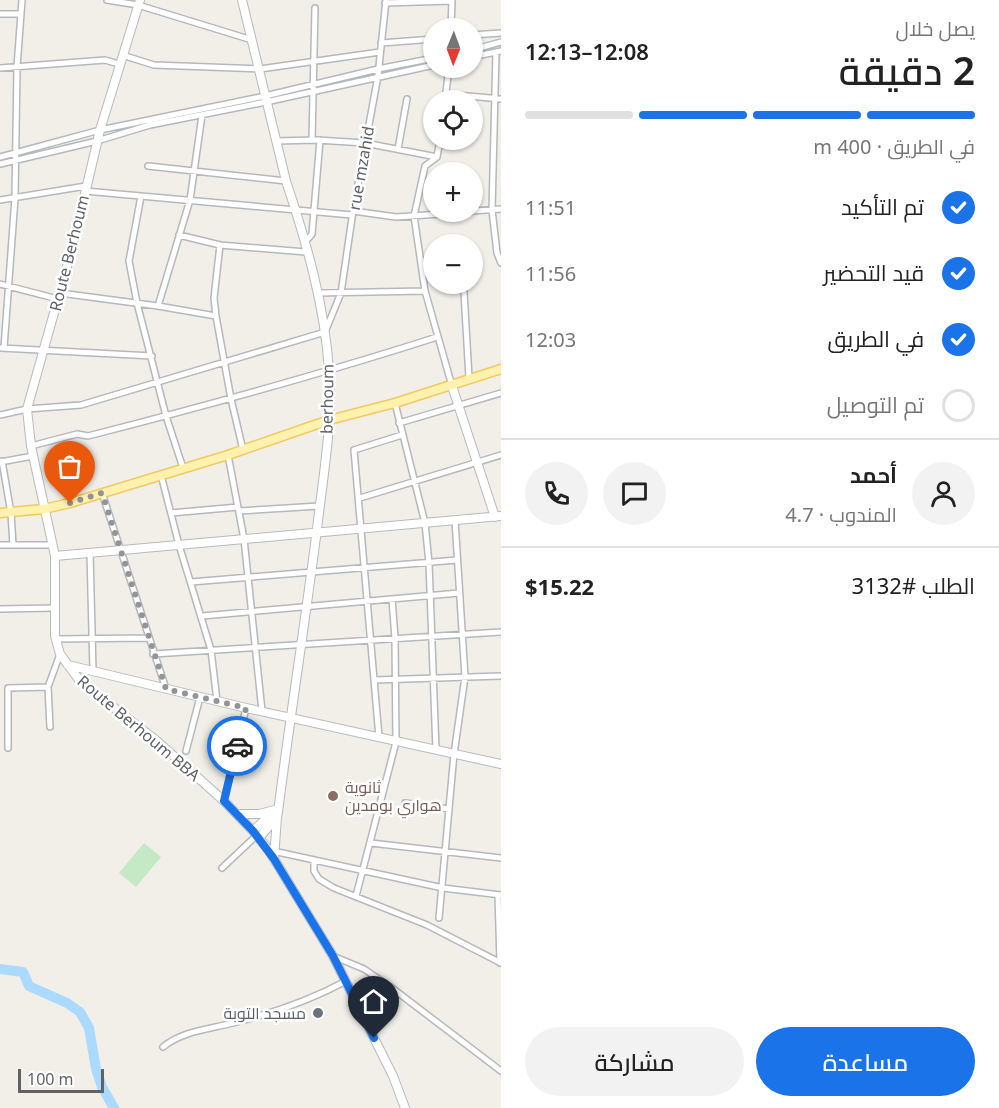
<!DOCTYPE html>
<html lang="ar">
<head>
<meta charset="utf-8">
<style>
  :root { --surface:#fff; --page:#f2f2f2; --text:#222; --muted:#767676; --line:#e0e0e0; --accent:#1a73e8 }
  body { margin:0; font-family:"Noto Sans",Cairo,sans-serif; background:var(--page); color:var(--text); direction:rtl; height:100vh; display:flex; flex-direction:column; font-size:22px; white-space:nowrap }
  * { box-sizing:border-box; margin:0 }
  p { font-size:20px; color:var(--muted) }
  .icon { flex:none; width:33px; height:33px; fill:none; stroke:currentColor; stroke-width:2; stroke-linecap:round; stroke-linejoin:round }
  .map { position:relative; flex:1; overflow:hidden; direction:ltr }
  .side { display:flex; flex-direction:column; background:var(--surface); width:498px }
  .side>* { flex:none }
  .needle { width:39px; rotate:181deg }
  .buttons { position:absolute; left:423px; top:18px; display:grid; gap:12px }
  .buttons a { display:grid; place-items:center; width:60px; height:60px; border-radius:50%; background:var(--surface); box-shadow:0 2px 4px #0004; font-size:30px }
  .scale { position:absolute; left:18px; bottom:15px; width:86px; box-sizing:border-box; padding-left:6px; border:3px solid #5f6368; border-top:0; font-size:16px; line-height:21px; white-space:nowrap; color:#5f6368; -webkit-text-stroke:4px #fff; paint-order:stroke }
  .pin { position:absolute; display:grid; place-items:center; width:51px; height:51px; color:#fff; margin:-62px -26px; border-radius:50% 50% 50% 0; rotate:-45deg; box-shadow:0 0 6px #0007 }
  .pin .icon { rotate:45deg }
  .courier { position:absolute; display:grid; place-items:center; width:60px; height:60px; margin:-30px; border:4px solid #1a73e8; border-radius:50%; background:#fff; color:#222; box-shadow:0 2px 8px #0007 }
  .summary em { font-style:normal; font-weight:600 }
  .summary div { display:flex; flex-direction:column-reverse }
  .summary { display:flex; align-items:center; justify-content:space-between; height:102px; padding:0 24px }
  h1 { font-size:39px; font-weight:600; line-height:45px }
  .bar { display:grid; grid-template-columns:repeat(4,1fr); gap:9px 6px; align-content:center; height:72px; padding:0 24px }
  .bar i { height:8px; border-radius:4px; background:var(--line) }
  .bar .active { background:var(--accent) }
  .bar p { grid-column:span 4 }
  .line { display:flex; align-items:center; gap:15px; padding:0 24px; border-top:2px solid var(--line) }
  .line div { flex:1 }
  .round { display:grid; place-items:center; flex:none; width:63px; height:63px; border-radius:32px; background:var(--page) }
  ol { padding:0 24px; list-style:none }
  li { display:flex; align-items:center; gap:18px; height:66px }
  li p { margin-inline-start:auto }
  li .icon { padding:6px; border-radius:50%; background:var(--accent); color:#fff; stroke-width:4 }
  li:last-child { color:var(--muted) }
  li i { width:33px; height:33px; border:3px solid var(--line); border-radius:50% }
  .primary-button { display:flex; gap:12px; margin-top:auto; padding:12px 24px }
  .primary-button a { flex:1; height:69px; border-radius:36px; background:var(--accent); color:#fff; font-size:24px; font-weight:600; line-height:69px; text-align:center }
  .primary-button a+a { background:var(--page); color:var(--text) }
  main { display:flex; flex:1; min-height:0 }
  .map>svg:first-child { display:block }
</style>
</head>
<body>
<main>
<section class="side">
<div class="summary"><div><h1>2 دقيقة</h1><p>يصل خلال</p></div><em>12:08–12:13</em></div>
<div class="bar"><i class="active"></i><i class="active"></i><i class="active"></i><i></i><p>في الطريق · 400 m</p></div>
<ol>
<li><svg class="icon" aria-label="check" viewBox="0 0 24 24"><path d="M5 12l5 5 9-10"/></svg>تم التأكيد<p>11:51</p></li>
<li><svg class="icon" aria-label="check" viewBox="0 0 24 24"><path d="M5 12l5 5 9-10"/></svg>قيد التحضير<p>11:56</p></li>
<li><svg class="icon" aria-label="check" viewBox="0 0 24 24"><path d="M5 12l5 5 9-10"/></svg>في الطريق<p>12:03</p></li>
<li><i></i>تم التوصيل</li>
</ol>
<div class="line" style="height:108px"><a class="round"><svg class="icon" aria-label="person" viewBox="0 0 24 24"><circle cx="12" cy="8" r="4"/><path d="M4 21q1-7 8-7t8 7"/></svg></a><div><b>أحمد</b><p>المندوب · 4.7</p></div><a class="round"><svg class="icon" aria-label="chat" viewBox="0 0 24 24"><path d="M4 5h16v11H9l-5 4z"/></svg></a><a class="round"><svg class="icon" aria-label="phone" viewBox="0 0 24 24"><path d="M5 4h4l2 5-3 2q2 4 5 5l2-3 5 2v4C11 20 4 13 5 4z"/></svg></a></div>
<div class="line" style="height:78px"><div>الطلب #3132</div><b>$15.22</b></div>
<div class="primary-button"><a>مساعدة</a><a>مشاركة</a></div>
</section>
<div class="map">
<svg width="501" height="1108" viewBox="0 0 501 1108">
  <rect width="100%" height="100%" fill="#f1efe8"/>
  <!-- green -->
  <path fill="#c5e8c5" d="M144,843l17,14 -25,30 -17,-14z"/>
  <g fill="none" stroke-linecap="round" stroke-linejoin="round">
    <!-- river -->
    <path stroke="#aadaff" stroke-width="10" d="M0,969l23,3 6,14 38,17 13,9 9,16 7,41 6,18 12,21"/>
    <!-- street casing -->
    <g stroke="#b5b8bc" stroke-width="8">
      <path id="street" d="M107,0l31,5 114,35
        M385,3l67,-2
        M0,14h21
        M451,28l1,-28
        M472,35l29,-2
        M381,43l53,-4
        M472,50l29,-8
        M496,52l-4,158 5,43 4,10
        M122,55l32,10 106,4 120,-17
        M472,57l29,-6
        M0,68l105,-8 14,4
        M446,94l55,5
        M445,100l4,-32
        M312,140l3,-132
        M440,140l-3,17 -12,9 -11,50 11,75 27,95
        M276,141l41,-1 48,3 72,14
        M398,149l9,-50
        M0,157l100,-27 165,-34 113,-27 56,-11
        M0,164l97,-23 53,-16 116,-23 168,-37
        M148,166l138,15
        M85,191l267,24
        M141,196l-12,65 8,42 29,113 17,52
        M0,200l86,-14
        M353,211l43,6 74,-5
        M472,211l29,-2
        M179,235l41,10 86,7
        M305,242l7,-8 8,-94
        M0,284l58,15
        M464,292l5,86
        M60,293l98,13 58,10 15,83 12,51
        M317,293l108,-2
        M158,306l32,-106 12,-85
        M216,316l-2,-18 6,-53
        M1,348l151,8
        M4,348l11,-150 2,-131 5,-67
        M395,403l30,120 4,40 7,187
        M0,415l27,-6 54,-4 244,-73 16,-39 12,-82 25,-135 8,-76
        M399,423l102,-30
        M31,446l46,-12 11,2c117,-30 234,-62 349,-99
        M228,455l16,84 18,172
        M2,461l9,52 2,32
        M0,462l33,-6
        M161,475l18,70 32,105 6,51
        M102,493l64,196
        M360,498l141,-43
        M239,511l80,-5
        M171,513l67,-6
        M0,545h52
        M90,553l3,118
        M191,582l266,-22
        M0,609l55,-1
        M202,616l257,-23
        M56,639l93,-1
        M153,654l348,-22
        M374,680l127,-4
        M48,687l2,40
        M379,737l-25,-287 48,-15
        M8,748v-60l40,-1 12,-33
        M186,751l14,-54
        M224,801l22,-93
        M405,803l44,6
        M371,843l130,15
        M273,851l170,37 58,7
        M314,860v11l5,8 15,9 93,37 74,38
        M222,868l35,-33
        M498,895l2,68
        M356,896l40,-154 -1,-104 -3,-39
        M439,918l15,-164 11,-77 -10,-157
        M333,956l31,13 28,19 109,83
        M163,1047c19,-16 47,-18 70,-24 41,-10 76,-22 113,-42"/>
    </g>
    <!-- secondary casing -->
    <g stroke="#b6babf" stroke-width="10">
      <path id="secondary" d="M140,0l-40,130 -27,115 -46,164 4,37 24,110v80l5,18 20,27 78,61 66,59 29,30 15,18 65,107 60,120 12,32
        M242,0l44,181c20,60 39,125 43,190 4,52 -6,106 -12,158 -12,94 -27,189 -39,283l-1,5 -18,21
        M452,386l43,131
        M55,556l446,-40
        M68,665l178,43 255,56
        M237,814h22l16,-4
        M253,831l21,-20
        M274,859l3,-42"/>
    </g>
    <!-- primary casing -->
    <g stroke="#f2c960" stroke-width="11">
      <path id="primary" d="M0,513l44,-4 26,-6 158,-48 101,-35 66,-17 106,-34"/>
    </g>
    <!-- street -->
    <use href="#street" stroke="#fff" stroke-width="5"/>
    <!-- secondary -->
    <use href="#secondary" stroke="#fff" stroke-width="8"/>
    <!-- primary -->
    <use href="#primary" stroke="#fff2af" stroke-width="8"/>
  </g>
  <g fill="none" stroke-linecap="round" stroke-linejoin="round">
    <!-- done -->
    <path stroke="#929495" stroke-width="6" stroke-dasharray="0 10.8" d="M70,503l32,-10 64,196 80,19 -9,38"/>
    <!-- route -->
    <path stroke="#1a73e8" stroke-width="8" d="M237,746l-13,55 29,30 21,28 59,97 41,82"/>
  </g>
  <!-- markers -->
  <circle fill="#8d6e63" stroke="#fff" stroke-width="2" cx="333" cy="796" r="6"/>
  <circle fill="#6b7280" stroke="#fff" stroke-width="2" cx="318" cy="1013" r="6"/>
  <g text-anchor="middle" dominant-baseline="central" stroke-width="5" stroke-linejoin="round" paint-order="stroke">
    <!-- street labels -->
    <g font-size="16" fill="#5f6368" stroke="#fff">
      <text transform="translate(361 168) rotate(-80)">rue mzahid</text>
      <text transform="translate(69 253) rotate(-76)">Route Berhoum</text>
      <text transform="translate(327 399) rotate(-89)">berhoum</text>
      <text transform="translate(139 728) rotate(40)">Route Berhoum BBA</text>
    </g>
    <!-- education labels -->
    <g font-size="16" fill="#785e54" stroke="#fff" text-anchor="start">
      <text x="345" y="787">ثانوية<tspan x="345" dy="18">هواري بومدين</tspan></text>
    </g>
    <!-- worship labels -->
    <g font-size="16" fill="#5b616d" stroke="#fff" text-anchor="end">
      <text x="306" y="1013">مسجد التوبة</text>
    </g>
  </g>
</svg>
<div class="buttons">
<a><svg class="needle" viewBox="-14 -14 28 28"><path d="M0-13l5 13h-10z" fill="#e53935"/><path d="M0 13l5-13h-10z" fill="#767676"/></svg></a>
<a><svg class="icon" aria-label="locate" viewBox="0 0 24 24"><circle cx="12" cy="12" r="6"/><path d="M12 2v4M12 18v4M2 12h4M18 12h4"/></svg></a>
<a>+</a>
<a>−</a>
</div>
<div class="scale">100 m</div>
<div class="pin" style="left:70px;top:503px;background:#ea580c"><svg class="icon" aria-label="bag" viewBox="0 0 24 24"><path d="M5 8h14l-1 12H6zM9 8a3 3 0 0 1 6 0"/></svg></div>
<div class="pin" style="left:374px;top:1038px;background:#1f2937"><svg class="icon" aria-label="home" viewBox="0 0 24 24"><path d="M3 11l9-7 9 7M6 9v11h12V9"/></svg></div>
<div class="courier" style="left:237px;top:746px"><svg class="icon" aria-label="car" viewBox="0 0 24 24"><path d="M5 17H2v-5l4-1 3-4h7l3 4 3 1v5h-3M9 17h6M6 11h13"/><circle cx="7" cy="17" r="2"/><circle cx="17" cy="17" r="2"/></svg></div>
</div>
</main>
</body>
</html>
